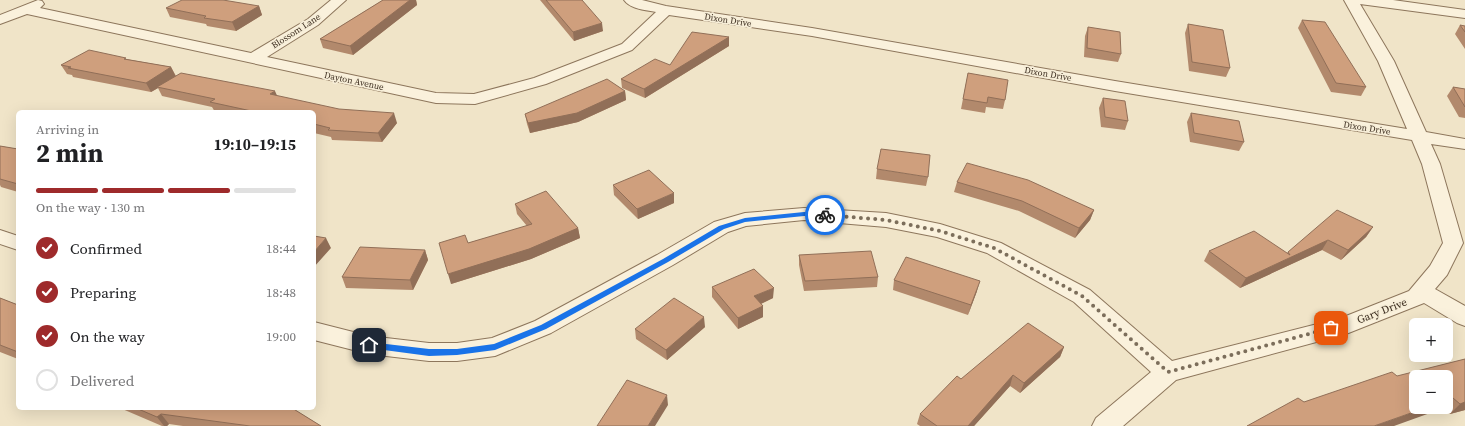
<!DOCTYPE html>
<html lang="en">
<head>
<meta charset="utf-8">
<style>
  :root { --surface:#fff; --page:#f6f6f6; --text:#202124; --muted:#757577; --line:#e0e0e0; --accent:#9e2a2b }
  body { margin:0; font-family:"Source Serif 4",serif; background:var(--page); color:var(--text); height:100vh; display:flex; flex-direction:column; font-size:15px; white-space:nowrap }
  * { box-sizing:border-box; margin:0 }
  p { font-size:13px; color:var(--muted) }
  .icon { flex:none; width:22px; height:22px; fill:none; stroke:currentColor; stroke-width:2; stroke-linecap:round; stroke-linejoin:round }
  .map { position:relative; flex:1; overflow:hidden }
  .panel { position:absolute; left:16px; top:110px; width:300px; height:300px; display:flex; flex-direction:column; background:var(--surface); border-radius:6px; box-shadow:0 4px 16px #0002 }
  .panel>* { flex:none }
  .buttons { position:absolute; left:1409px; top:318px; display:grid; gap:8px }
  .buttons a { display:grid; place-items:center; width:44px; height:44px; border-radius:6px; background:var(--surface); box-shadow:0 4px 16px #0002; font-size:20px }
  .pin { position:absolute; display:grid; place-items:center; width:34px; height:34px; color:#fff; margin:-17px; border-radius:8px; box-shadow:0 2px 6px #0006 }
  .courier { position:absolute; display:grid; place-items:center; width:40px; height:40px; margin:-20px; border:3px solid #1a73e8; border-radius:50%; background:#fff; color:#222; box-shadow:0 1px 5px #0007 }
  .summary em { font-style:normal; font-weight:700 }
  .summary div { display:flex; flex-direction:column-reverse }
  .summary { display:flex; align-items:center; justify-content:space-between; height:68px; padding:0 20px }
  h1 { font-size:26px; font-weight:700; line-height:30px }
  .bar { display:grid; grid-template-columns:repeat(4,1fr); gap:6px 4px; align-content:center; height:48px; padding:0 20px }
  .bar i { height:5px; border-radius:3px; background:var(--line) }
  .bar .active { background:var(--accent) }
  .bar p { grid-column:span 4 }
  ol { padding:0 20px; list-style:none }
  li { display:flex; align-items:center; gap:12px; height:44px }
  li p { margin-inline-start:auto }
  li .icon { padding:4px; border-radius:50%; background:var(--accent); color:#fff; stroke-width:4 }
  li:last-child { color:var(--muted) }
  li i { width:22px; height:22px; border:2px solid var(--line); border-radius:50% }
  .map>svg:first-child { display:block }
</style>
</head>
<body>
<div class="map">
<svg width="1465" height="426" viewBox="0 0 1465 426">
  <rect width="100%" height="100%" fill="#f0e4c8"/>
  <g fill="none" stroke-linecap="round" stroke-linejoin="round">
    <!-- street casing -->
    <g stroke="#8d765c" stroke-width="2">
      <path id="street" d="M38,0l4,1 2,3 -4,4 211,45 57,-34 23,-19h15l-28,25 -51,32 169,36 38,1 60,-16 88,-34 34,-32c-10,-2 -26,-3 -32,-12h18l24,6 146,22 303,53 292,48 -29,-68 -34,-61h49l72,10v8l-105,-14 34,57 32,71 39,7v10l-34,-5 9,20 23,79 -16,32 -12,14 30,17v20l-8,-3 -33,-20 -78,31 -170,46 -53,46h-31l4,-8 55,-46 -77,-70 -87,-49 -50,-16 -51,-10 -82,-7 -58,6 -18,6 -55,33 -122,68 -56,23 -38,5h-28l-60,-7 -55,-14v-18l55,14 60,7h28l35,-5 43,-17 122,-66 57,-33 31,-9 59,-5 82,5 54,11 61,19 89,47 82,71 169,-43 68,-27 21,-25 13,-23 -21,-79 -10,-24 -297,-49 -303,-55 -143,-21 -37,35 -86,34 -71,20 -39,-1 -409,-89 -27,10v-9z
        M0,230l18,6v14l-18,-6z"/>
    </g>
    <!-- street -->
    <use href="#street" fill="#faf1dc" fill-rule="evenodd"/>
  </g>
  <!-- wall -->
  <path fill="#b2896c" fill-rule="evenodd" d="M383,0h33l1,5 -64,50 -30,-7 -3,-9z
    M540,0h42l21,31 -29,10z
    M259,6l3,9 -26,16 -29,-5 -1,-2 -36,-7 -4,-9z
    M1302,20l64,67 -5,9 -30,-4 -33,-64z
    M1188,24l42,44 -4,9 -37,-6 -4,-38z
    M1460,25l5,1v23l-10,-15z
    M1088,27l33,27 -3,8 -34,-5 1,-21z
    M729,37v9l-84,52 -23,-10 -1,-9 49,-14z
    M126,59l45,8 5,9 101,20 120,27 -15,19 -50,-2 -1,-3 -17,-4v-21h-99l-3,-5 -50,-11 -4,-8 -7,4 -78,-15 -1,-2 -5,-1 -6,-9z
    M968,73l37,27 -2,9 -17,-2 -1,6 -24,-4z
    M1453,87l12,2v29l-6,-1 -12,-21z
    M625,91l1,9 -48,22 -48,11 -3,-9 -2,-10z
    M1103,98l25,23 -3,9 -24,-3 -2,-19z
    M1191,113l53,29 -5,9 -49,-9 -3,-20z
    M0,146l18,3v43l-17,-5 -1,-2z
    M877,169l51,8 -2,9 -50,-7z
    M957,182l137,28 -4,10 -15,18 -56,-27 -65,-19z
    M613,185l61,18 -36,16 -24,-24z
    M515,204l63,24 2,10 -49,21 -80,25 17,-41 59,-17 -10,-12z
    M1373,227l-7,10 -25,23 -19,-10 -82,38 -36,-27 5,-10 78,2 1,-1z
    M425,250l3,10 -15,30 -67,-2 -4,-11z
    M799,255l79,22 -1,10 -73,4 -5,-26z
    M894,280l83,11 -9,24 -75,-25z
    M712,287l61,11 -12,6 2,2v11l-25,12 -26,-32z
    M0,298l18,7v54l-18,-7z
    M705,327l-38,33 -31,-21 -1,-10z
    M1064,347l-4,10 -40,36 -10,-7 -36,40h-54l-3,-2 3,-10 41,-35z
    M1465,359v51l-15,4 -6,-6 -140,-6zM1446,377v30h-30z
    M120,408h172l29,18h-138l-14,-2 -2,2h-5z"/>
  <!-- shaded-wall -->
  <path fill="#916f58" d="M410,0h6l1,5 -64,50 -3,-9z
    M259,6l3,9 -26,16 -4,-9z
    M602,23l1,8 -29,10 -1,-9z
    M729,37v9l-84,52 -1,-9z
    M171,67l5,10 -19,10 1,1 -7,4 -5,-9z
    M275,91l4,9 -9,-6z
    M625,91l1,9 -48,22 -48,11 -2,-10z
    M394,113l3,10 -15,19 -4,-9z
    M674,193v10l-36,16 -1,-10z
    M1094,210l-4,10 -15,18 4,-10z
    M1373,227l-7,10 -25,23 7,-10z
    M578,228l2,10 -49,21 -80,25 -3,-10z
    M326,238l5,10 -17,19v-15z
    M1328,240l-6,10 -82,38 6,-10z
    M425,250l3,10 -15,30 -3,-10z
    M980,281l-3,10 -9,24 3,-10z
    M774,288l-1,10 -19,9v-11z
    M763,306v11l-25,12v-11z
    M704,317l1,10 -38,33 -1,-10z
    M1064,347l-4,10 -40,36 4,-10z
    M1013,375l-3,11 -36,40h-6z
    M667,395l1,10 -13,21h-7z
    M1453,398l-7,8v-5z
    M1465,402v8l-15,4 10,-10z
    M1428,407h17l-1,1 -50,18h-20z
    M161,414l8,10 -2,2h-3l-7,-9z"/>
  <!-- building -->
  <path fill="#cf9f7d" stroke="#916f58" d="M182,0h41l36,6 -27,16 -28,-4 2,-2 -40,-8z
    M383,0h27l-60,46 -30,-7z
    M546,0h36l20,23 -29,9z
    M1302,20l23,2 41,65 -30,-4z
    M1188,24l35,6 7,38 -38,-6z
    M1460,25l5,1v6z
    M1088,27l32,5 1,22 -34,-6z
    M692,32l37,5 -85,52 -23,-10 34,-20 15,6z
    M89,50l37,8 -2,1 47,8 -25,16 -78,-15 3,-1 -10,-2z
    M181,73l94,18 -5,3 69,15 55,4 -16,20 -50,-3 2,-2 -16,-4v-12h-58l-46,-10 5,-3 -58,-12z
    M968,73l40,7 -3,20 -17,-3 -1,6 -24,-4z
    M607,79l18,12 -48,22 -49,10 -3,-9z
    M1453,87l12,2v18z
    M1103,98l22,3 3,20 -23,-4z
    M1191,113l48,8 5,21 -50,-9z
    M0,146l18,3v35l-18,-5z
    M881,149l49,6 -2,22 -51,-8z
    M967,163l61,17 66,30 -15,18 -57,-27 -65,-19z
    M649,170l25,23 -37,16 -24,-24z
    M546,191l32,37 -49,21 -81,25 -9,-31 26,-8 3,8 64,-19 -17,-20z
    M1337,210l36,17 -25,23 -20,-10 -82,38 -37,-27 45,-20 36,24 -2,-3z
    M314,236l12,2 -12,14z
    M360,247l65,3 -15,30 -68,-3z
    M871,251l7,26 -73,4 -6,-26z
    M906,257l74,24 -9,24 -77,-25z
    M754,269l20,19 -20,8 9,10 -25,12 -26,-31z
    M0,298l18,7v47l-18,-7z
    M674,298l30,19 -38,33 -31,-21z
    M1028,323l36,24 -40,36 -11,-8 -45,51h-31l-17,-12 37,-38 4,3z
    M1465,359v43l-5,2 -7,-6 -7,3v-24h-30v30h12l-54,19h-127l51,-28 6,4 88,-30 5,4z
    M627,380l40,15 -19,31h-51z
    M136,408h156l29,18h-71l-89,-12 -4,3z"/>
  <!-- route -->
  <path fill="#1a73e8" d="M804,212l21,1 3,2 -3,2 -21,-1 -59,6 -21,7 -56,33 -122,67 -51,21 -38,5 -28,1 -60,-8 -4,-3 4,-3 60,7h28l37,-5 47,-19 122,-66 56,-33 26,-8z"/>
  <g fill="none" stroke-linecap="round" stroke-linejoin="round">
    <!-- done -->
    <path stroke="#7c6e5b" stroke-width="4" stroke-dasharray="0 7.2" d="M825,215l61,5 54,11 54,17 88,48 86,76 163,-44"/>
  </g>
  <g text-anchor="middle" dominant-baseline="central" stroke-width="3.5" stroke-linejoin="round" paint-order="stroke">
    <!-- far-street labels -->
    <g font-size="9" fill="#3d2e20" stroke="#f7eed8">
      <text transform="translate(728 20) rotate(9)">Dixon Drive</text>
      <text transform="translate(296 31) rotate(-33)">Blossom Lane</text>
      <text transform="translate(1048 74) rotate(10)">Dixon Drive</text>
      <text transform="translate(354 81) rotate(12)">Dayton Avenue</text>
      <text transform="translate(1367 128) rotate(9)">Dixon Drive</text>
    </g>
    <!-- street labels -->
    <g font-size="11" fill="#3d2e20" stroke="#f7eed8">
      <text transform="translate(1382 311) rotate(-21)">Gary Drive</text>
    </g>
  </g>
</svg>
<div class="buttons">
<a>+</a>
<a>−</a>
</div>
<div class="pin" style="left:1331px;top:328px;background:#ea580c"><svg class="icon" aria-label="bag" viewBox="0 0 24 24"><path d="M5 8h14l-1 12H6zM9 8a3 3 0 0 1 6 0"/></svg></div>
<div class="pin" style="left:369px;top:345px;background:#1f2937"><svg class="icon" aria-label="home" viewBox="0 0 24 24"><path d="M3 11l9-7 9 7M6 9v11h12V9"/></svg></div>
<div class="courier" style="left:825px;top:215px"><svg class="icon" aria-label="bike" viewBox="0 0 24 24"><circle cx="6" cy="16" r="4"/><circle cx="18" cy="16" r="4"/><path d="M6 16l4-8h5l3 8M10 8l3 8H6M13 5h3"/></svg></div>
<section class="panel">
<div class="summary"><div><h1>2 min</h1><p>Arriving in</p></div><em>19:10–19:15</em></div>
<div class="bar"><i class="active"></i><i class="active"></i><i class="active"></i><i></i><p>On the way · 130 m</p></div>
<ol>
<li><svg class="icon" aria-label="check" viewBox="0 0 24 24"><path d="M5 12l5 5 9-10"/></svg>Confirmed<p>18:44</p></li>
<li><svg class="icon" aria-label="check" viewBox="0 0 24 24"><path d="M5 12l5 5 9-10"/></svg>Preparing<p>18:48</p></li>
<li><svg class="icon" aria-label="check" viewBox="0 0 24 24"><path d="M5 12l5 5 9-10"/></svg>On the way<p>19:00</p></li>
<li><i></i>Delivered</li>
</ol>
</section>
</div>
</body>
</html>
